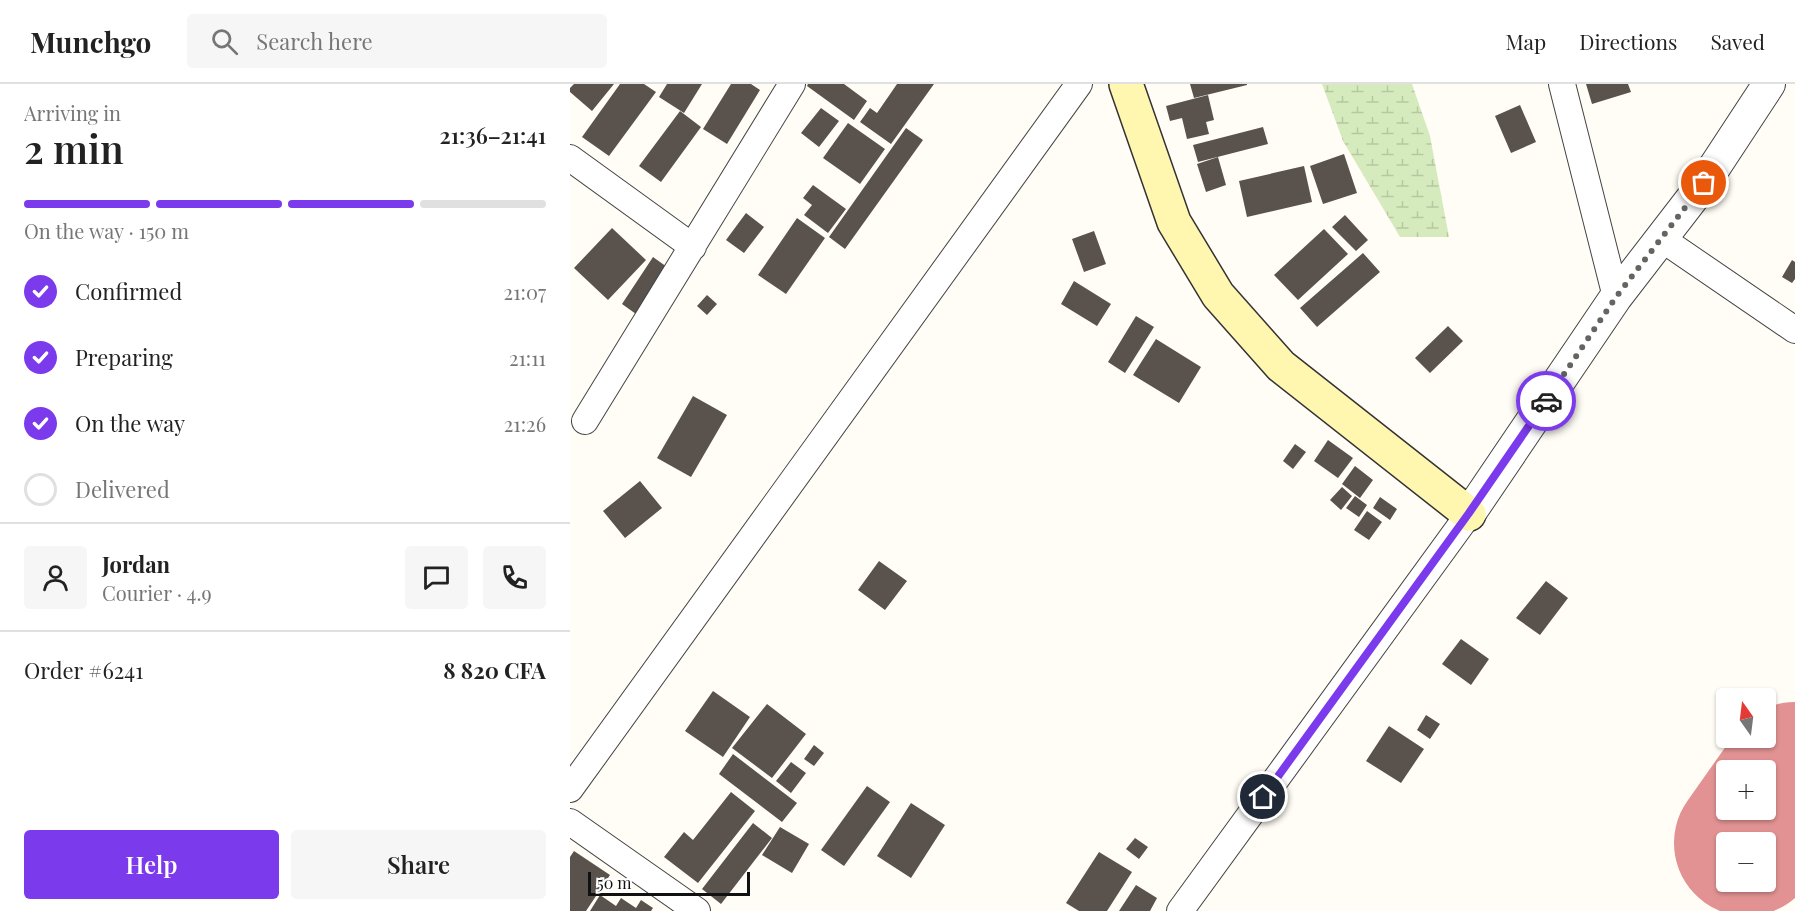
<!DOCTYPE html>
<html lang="en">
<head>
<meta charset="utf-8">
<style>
  :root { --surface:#fff; --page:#f6f6f6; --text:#222; --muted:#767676; --line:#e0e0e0; --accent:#7c3aed }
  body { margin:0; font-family:"Playfair Display",serif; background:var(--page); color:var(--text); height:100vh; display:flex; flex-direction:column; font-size:22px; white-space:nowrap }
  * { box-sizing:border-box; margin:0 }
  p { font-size:20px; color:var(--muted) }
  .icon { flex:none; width:33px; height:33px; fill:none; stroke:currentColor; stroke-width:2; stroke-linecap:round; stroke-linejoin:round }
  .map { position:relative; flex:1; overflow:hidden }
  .panel { display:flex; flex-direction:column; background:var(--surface); width:570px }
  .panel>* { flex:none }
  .needle { width:39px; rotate:346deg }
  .controls { position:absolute; left:1146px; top:604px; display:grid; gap:12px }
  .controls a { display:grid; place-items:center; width:60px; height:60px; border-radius:6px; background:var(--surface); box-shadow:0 2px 4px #0004; font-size:30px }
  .scale { position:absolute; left:18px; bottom:15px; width:162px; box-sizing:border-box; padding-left:6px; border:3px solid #111; border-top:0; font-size:16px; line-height:21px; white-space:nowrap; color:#111; -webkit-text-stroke:4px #fff; paint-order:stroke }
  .pin { position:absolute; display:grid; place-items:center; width:51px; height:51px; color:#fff; margin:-26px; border:3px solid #fff; border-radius:50%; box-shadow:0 2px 6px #0007 }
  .courier { position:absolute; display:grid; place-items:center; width:60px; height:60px; margin:-30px; border:4px solid #7c3aed; border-radius:50%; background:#fff; color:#222; box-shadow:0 2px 8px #0007 }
  .headline em { font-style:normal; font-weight:600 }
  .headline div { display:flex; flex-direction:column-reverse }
  .headline { display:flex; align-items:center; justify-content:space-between; height:102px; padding:0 24px }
  h1 { font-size:39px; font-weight:600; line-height:45px }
  .bar { display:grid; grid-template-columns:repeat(4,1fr); gap:9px 6px; align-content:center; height:72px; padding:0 24px }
  .bar i { height:8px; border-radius:4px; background:var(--line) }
  .bar .on { background:var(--accent) }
  .bar p { grid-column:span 4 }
  .line { display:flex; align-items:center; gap:15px; padding:0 24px; border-top:2px solid var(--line) }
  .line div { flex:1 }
  .round { display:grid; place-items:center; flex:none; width:63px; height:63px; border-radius:6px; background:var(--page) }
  ol { padding:0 24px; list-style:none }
  li { display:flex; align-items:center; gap:18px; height:66px }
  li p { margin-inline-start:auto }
  li .icon { padding:6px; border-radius:50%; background:var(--accent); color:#fff; stroke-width:4 }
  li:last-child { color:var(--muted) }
  li i { width:33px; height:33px; border:3px solid var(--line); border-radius:50% }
  .button { display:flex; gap:12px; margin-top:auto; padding:12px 24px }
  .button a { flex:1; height:69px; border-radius:6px; background:var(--accent); color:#fff; font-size:24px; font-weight:600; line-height:69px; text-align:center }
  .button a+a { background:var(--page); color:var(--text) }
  header { display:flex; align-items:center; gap:36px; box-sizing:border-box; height:84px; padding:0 30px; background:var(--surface); border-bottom:2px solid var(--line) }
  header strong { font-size:28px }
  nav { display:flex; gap:33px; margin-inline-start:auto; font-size:21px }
  .search { width:420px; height:54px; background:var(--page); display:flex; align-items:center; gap:15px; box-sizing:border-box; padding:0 21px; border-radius:6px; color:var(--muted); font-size:22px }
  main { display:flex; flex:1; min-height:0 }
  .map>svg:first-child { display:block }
</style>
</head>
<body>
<header>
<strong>Munchgo</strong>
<div class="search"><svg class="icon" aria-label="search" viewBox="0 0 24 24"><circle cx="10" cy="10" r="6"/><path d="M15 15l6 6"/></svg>Search here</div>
<nav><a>Map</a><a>Directions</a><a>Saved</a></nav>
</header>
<main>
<section class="panel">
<div class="headline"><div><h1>2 min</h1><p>Arriving in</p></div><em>21:36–21:41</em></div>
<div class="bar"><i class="on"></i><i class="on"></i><i class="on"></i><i></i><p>On the way · 150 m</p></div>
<ol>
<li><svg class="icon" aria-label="check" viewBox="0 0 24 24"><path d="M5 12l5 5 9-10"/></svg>Confirmed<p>21:07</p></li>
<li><svg class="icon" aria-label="check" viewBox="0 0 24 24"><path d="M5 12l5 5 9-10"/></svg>Preparing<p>21:11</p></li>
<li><svg class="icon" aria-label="check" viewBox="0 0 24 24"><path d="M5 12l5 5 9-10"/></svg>On the way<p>21:26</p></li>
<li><i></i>Delivered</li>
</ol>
<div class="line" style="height:108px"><a class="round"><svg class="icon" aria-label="person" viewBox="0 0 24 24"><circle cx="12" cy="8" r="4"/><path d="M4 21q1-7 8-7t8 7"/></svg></a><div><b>Jordan</b><p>Courier · 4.9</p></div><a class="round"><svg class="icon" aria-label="chat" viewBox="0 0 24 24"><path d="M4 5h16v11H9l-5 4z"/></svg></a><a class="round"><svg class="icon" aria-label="phone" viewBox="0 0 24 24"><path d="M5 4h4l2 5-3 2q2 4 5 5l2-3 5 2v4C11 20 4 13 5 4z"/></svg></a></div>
<div class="line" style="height:78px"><div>Order #6241</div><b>8 820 CFA</b></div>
<div class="button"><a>Help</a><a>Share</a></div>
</section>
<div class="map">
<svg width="1225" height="827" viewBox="0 0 1225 827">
  <defs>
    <pattern id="wetland-marsh" width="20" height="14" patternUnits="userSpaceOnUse" patternTransform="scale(1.5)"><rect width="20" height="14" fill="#d5ebbd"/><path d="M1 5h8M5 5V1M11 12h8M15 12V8" fill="none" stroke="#b6c8a1"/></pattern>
  </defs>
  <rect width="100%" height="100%" fill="#fffdf5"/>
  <!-- wetland -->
  <path fill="url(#wetland-marsh)" d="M752,0h90l18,52 19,101h-49l-57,-96z"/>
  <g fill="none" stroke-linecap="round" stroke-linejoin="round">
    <!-- runway -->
    <path stroke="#e29292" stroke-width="146" d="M1177,759l48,-68"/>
  </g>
  <!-- building -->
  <path fill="#5a524d" d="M4,0h40l-22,27 -22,-19v-4z
    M50,0h24l12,8 -47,64 -27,-19z
    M97,0h35l-18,29 -25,-16z
    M161,0h20l9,6 -33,54 -24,-15z
    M238,0h36l23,17 -13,19 -47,-34z
    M327,0h37l-43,60 -31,-22 10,-14 7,5z
    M620,0h57v1l-53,13z
    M1016,0h42l3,8 -39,12z
    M638,11l6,25 -8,2 3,12 -22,5 -5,-21 -12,3 -4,-15z
    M950,21l16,37 -25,11 -16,-37z
    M251,24l18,13 -20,26 -18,-14z
    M110,27l21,16 -40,55 -22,-16z
    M278,39l37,26 -25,35 -37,-26z
    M693,43l5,17 -70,18 -5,-17z
    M336,44l17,12 -78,109 -16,-12z
    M774,70l13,39 -34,11 -13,-38z
    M648,73l8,28 -20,7 -9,-28z
    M734,82l8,36 -65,15 -8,-36z
    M243,101l33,24 -18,24 -24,-18 8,-10 -9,-7z
    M176,129l18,14 -20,26 -18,-13z
    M775,131l23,25 -12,11 -24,-24z
    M227,134l28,20 -39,56 -28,-19z
    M42,144l34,32 -38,40 -34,-32z
    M754,145l24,25 -50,46 -24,-25z
    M524,147l12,33 -22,8 -12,-33z
    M793,169l17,19 -63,55 -17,-19z
    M83,173l14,10 -31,47 -14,-10z
    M1222,176l3,2v17l-3,4 -10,-6z
    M504,197l37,23 -14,22 -36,-22z
    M137,211l10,9 -10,11 -10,-9z
    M566,232l18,11 -29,46 -17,-11z
    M878,242l15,15 -33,32 -15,-15z
    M586,255l45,28 -22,36 -46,-28z
    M123,312l34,19 -36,62 -34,-19z
    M758,356l25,18 -15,20 -24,-17z
    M725,360l11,8 -13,17 -10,-8z
    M785,382l18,14 -13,18 -18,-14z
    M70,397l22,27 -37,30 -22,-27z
    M772,403l10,9 -11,14 -11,-10z
    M785,412l12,9 -8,12 -13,-9z
    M810,413l17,12 -7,11 -17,-12z
    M797,427l15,11 -13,18 -15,-10z
    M309,477l28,20 -22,29 -27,-20z
    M976,497l22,17 -28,37 -24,-17z
    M891,555l28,20 -18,26 -29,-21z
    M143,607l37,26 -27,40 -38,-26z
    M197,620l39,30 -34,44 -40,-30z
    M856,631l14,9 -10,15 -13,-9z
    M819,642l35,23 -23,34 -35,-22z
    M244,661l10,8 -10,13 -10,-7z
    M163,670l64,49 -15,19 -63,-48z
    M221,678l15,11 -15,20 -15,-12z
    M297,702l23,16 -46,64 -23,-16z
    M161,708l24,19 -57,72 -34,-26 20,-25 9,8z
    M341,719l34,22 -34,53 -34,-22z
    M183,739l19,15 -51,66 -19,-15z
    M210,743l29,17 -17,29 -30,-18z
    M565,754l13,9 -9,12 -13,-10z
    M4,767l36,24 -24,36h-16v-54z
    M529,768l33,20 -25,39h-28l-13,-8z
    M566,801l21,13 -7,13h-31z
    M30,811l16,11 5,-8 15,10 5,-8 12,8 -2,3h-61z"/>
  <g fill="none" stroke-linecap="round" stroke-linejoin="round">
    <!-- minor casing -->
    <g stroke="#444" stroke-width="28">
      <path id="minor" d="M992,0l54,213
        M0,74l123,89
        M1092,155l133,91
        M15,337l207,-337
        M0,705l509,-705
        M0,738l127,89
        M610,827l289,-397"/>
    </g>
    <!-- tertiary casing -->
    <g stroke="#444" stroke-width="34">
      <path id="tertiary" d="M899,430l147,-217 88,-114 65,-99"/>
    </g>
    <!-- secondary casing -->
    <g stroke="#333" stroke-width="36">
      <path id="secondary" d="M556,0l48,138 44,73 63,71 188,148"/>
    </g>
    <!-- minor -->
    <use href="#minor" stroke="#fff" stroke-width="26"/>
    <!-- tertiary -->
    <use href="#tertiary" stroke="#fff" stroke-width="32"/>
    <!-- secondary -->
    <use href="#secondary" stroke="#fff6b0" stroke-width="33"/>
  </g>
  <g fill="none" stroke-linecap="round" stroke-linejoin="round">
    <!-- done -->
    <path stroke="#646461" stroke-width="6" stroke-dasharray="0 10.8" d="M976,317l70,-104 88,-114"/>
    <!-- route -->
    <path stroke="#7c3aed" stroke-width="8" d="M693,713l206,-284 77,-112"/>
  </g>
</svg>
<div class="controls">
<a><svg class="needle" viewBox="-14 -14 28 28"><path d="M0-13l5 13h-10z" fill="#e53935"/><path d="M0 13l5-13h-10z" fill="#767676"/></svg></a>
<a>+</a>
<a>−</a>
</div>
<div class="scale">50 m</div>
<div class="pin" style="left:1134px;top:99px;background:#ea580c"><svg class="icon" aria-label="bag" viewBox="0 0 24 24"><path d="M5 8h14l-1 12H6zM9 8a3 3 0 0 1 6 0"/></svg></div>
<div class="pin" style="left:693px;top:713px;background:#1f2937"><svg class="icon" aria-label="home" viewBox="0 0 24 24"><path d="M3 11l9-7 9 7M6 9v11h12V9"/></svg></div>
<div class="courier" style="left:976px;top:317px"><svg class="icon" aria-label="car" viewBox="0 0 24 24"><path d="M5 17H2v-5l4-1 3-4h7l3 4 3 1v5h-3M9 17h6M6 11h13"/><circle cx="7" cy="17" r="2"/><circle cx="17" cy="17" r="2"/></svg></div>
</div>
</main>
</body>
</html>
